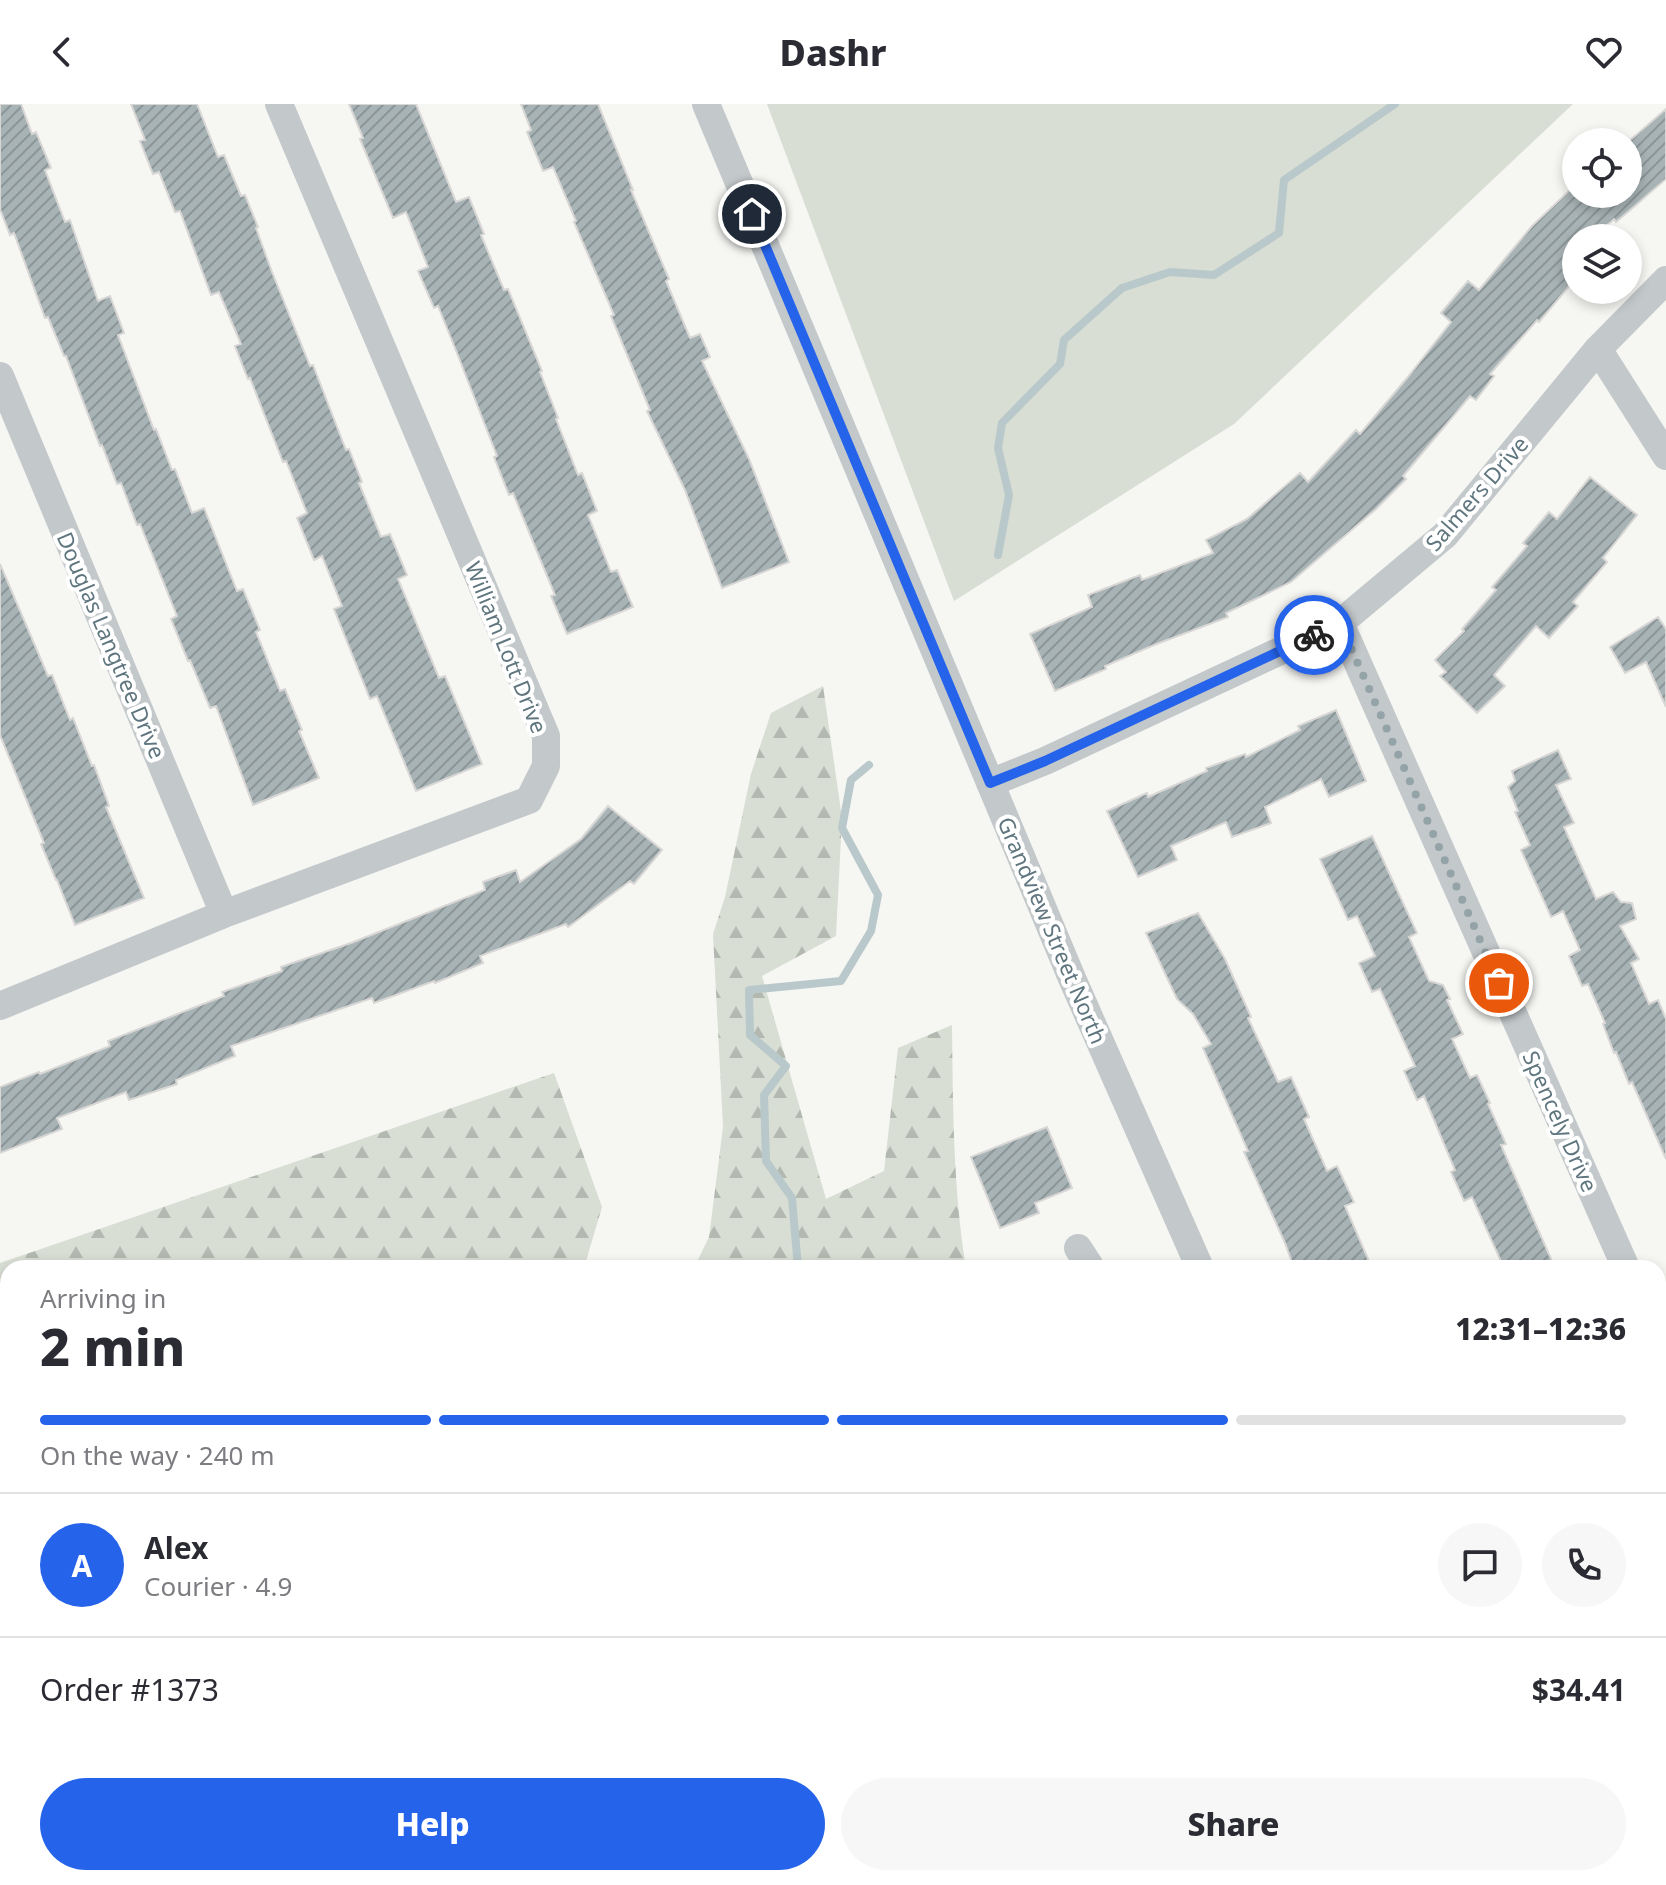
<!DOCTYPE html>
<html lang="en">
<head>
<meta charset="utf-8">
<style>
  :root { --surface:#fff; --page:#f7f7f7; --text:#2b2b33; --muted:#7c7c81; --line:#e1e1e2; --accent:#2563eb }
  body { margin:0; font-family:"Noto Sans",sans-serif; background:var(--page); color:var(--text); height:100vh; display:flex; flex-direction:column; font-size:30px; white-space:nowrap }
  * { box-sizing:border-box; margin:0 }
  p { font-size:26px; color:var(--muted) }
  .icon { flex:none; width:44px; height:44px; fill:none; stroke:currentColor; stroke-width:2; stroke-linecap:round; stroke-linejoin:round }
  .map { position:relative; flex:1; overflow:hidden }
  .drawer { position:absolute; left:0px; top:1156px; width:1666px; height:626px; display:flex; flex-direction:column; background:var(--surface); border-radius:24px 24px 0 0; box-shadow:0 4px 12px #0003 }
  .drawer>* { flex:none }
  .tools { position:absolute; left:1562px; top:24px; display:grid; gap:16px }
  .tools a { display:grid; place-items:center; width:80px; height:80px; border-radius:50%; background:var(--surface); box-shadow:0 4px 12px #0003; font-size:40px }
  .pin { position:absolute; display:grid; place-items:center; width:68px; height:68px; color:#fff; margin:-34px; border:4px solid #fff; border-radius:50%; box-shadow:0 2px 8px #0007 }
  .courier { position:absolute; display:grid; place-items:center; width:80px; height:80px; margin:-40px; border:6px solid #2563eb; border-radius:50%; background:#fff; color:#222; box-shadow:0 2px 10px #0007 }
  .overview em { font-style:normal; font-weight:800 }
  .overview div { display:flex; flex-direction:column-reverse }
  .overview { display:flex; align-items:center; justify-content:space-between; height:136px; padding:0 40px }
  h1 { font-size:52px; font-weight:800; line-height:60px }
  .bar { display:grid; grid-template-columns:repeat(4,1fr); gap:12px 8px; align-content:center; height:96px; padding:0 40px }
  .bar i { height:10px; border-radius:6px; background:var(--line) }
  .bar .current { background:var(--accent) }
  .bar p { grid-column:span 4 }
  .line { display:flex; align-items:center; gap:20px; padding:0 40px; border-top:2px solid var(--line) }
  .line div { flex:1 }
  .round { display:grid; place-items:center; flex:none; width:84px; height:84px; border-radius:42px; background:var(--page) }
  .primary-button { display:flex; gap:16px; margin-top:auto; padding:16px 40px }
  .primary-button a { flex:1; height:92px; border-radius:48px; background:var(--accent); color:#fff; font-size:32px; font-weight:800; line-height:92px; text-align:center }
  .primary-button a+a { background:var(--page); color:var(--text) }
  header { display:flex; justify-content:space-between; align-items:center; height:104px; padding:0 40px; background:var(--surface); font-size:36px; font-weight:800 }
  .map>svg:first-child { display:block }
</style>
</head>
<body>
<header><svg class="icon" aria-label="back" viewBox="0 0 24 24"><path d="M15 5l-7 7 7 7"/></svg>Dashr<svg class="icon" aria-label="heart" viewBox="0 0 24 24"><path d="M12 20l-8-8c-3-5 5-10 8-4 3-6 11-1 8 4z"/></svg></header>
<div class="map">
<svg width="1666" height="1781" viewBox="0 0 1666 1781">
  <defs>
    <pattern id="forest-firs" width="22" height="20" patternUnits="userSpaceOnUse" patternTransform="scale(2)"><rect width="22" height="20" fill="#d8ded3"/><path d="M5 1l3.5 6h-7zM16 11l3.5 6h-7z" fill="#b3b9b0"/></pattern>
    <pattern id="water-waves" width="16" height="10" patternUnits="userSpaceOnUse" patternTransform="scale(2)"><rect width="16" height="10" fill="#b9c8ca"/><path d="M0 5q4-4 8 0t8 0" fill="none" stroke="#9aa7a9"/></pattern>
    <pattern id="building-hatch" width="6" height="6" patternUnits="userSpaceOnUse" patternTransform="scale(2)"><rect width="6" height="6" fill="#a8b3b6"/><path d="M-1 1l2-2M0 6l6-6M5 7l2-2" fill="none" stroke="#8c9699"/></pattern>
  </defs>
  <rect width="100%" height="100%" fill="#f6f6f3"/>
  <!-- forest -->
  <path fill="url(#forest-firs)" d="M823,582l19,132 -6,118 -74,40 64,223 58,-28 14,-123 54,-23c1,81 1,163 14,243h-272l15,-31 14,-110 -10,-193 12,-37 26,-123 20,-61z
    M554,969l48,134 -18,61h-576v487l-8,1v-493z
    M561,1774h503l2,7h-503z"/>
  <!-- park -->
  <path fill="#d8ded3" d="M767,0h806l-339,320 -280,177z
    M8,1651v123h553l2,7h-563v-128z"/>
  <!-- water -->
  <path fill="url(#water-waves)" d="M96,1774h230l8,7h-258z"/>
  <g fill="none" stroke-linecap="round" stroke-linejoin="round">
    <!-- stream -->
    <path stroke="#b9c8ca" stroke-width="8" d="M998,451l11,-60 -11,-47 4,-25 58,-59 4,-24 58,-52 48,-16 44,3 65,-42 5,-53 111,-76
      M798,1164l-6,-70 -26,-37 -2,-66 22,-29 -36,-31 -1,-45 92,-9 30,-50 7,-36 -36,-67 9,-48 18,-15
      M793,1781v-7"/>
  </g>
  <!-- building -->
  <path fill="url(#building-hatch)" stroke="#d8d7d5" stroke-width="2" d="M0,0h21l11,30 4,-2 15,36 -6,2 20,52 5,-2 28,81 12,-5 14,37 -6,2 36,95 2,-1 16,41 3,-1 17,44 12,-5 33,83 6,-2 17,41 -4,2 24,59 5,-2 17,41 -3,1 20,47 -66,27 -37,-99 -6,2 -20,-48 -2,1 -17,-42 6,-3 -37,-92 -3,1 -16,-42 -4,1 -15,-39 -2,1 -34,-90h-2l-16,-39 -3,1 -31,-85 -4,2 -10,-26z
    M131,0h66l21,53 6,-2 17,41 4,-1 13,32 -2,1 16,44 38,94 3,-1 33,85 3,-1 13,33 -3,1 22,54 9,-3 17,41 -9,4 41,99 6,-2 37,88 -66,27 -39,-95 -7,3 -36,-90 8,-3 -20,-50 -8,4 -17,-42 10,-5 -21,-52 -3,1 -33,-84 -2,1 -13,-33 6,-2 -22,-52 -8,3 -31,-84 -5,1 -16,-40 -6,2 -13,-33 5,-1z
    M349,0h67l40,98 13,-5 15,37 -3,1 23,55 4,-1 34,82 -2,1 18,46 -2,1 22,56 4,-2 15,38 -9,4 23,57 6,-2 16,37 -66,27 -16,-38 4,-1 -24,-58 -18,-44 -4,2 -15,-38 3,-1 -40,-103 -19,-47 -4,2 -16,-37 10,-4 -22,-55 -13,6 -33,-79 3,-1z
    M521,0h77l35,86h-2l38,89 -3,2 24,57 10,-4 10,23 -8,4 47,98 40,103 -67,26 -37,-98 -38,-79 3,-1 -39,-94 3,-1 -40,-93 2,-1 -23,-54 -10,4 -16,-39 4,-2z
    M1666,5v70l-50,43 -2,-3 -22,19h-16v40l-37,44 -2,-2 -47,54 4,2 -18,24 -6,-4 -67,80 3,3 -30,30 -85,73 -65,31 2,4 -74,28 -49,21 1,3 -51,22 -25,-57 62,-27 -4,-12 52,-20 2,5 71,-27 -7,-13 41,-21 53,-46 8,9 48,-52 4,4 47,-56 44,-56 -10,-9 27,-32 11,9 53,-64 40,-38 4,6h52v-52z
    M1590,373l47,38 -34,43 4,4 -34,40 5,4 -29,32 -13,-12 -42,49 11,11 -28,27 -37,-37 6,-4 -11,-12 29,-29 -2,-2 34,-39 -4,-3 35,-41 -4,-3 26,-31 8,7z
    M0,460l48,112 4,-1 18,45 3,-2 19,48 2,-1 15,41 -3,1 38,91 -69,27 -18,-45h-1l-15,-36 3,-1 -44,-108z
    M1658,513l8,12v78l-20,-45 -21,11 -15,-26z
    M1336,606l30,71 -37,16 -8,-18 -56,28 6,16 -39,14 -6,-15 -55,24 6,14 -39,17 -31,-66 40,-18 1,4 59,-26 -1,-3 39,-14 1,3 54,-27 -2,-4z
    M1558,646l13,29 -15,6 18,38 -10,4 32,72 17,-7 8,10 11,1 4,16 -16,7 19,33 -8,4 18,41 9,-4 8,19v140l-34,-77 -3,2 -13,-32 -2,1 -11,-29 2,-1 -17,-39 -6,2 -13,-30 11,-6 -17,-39 -12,6 -30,-67 9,-5 -15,-33 3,-1 -10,-24 7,-6 -3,-10z
    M608,702l54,44 -28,34 -4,-3 -62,46 -2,-3 -86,32 3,7 -48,20 -1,-2 -60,22 -2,-5 -141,48 4,10 -59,24 1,4 -48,16 -3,-8 -69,26 5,11 -62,24v-66l39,-15 1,2 70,-28 -2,-5 116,-45 -2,-4 60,-21 -1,-4 70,-24 134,-53 -2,-8 33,-12 4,12 61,-43z
    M1372,732l45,97 -8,4 20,44 14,4 7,14 -3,1 16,34 -11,5 18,39 7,-3 13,28 -2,1 18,40 -5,1 54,123h-51l-32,-71 -8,4 -13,-29 4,-2 -31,-74 -7,4 -13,-29 11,-5 -35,-77 -8,3 -13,-29 16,-7 -18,-40 -9,4 -28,-61z
    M1198,809l27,46 26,58 -3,1 30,64 13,-5 18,40 -5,2 23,52 10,-5 17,36 -9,4 27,62h-78l-9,-25 -41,-91 4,-1 -45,-103 8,-4 -18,-30 -16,-15 -31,-66z
    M1047,1023l25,61 -37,15 4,10 -39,15 -29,-71z"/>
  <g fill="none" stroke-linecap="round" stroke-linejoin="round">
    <!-- minor -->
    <path stroke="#c3c8ca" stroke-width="28" d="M706,0l365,872 129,292
      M1598,245l68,107
      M0,272l224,538
      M1340,519l286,645
      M990,679l55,-22 295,-138 105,-88 153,-186 68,-69
      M0,902l224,-92 305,-114 17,-34v-30l-267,-632
      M1078,1144l13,20
      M1658,1237l8,18
      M1213,1774l3,7
      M1469,1774l3,7
      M1363,1781l16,-7"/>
  </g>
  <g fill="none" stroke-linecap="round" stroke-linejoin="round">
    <!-- done -->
    <path stroke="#94a3a8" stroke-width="8" stroke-dasharray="0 14.4" d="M1314,531l26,-12 159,360"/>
    <!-- route -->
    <path stroke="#2563eb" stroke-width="10" d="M752,110l238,569 55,-22 269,-126"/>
  </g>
  <g text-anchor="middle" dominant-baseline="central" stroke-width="8" stroke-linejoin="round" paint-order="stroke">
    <!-- street labels -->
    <g font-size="22" fill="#60767f" stroke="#fff">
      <text transform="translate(1476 389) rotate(-49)">Salmers Drive</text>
      <text transform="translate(112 541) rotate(67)">Douglas Langtree Drive</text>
      <text transform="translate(507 543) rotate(68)">William Lott Drive</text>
      <text transform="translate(1053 826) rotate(67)">Grandview Street North</text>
      <text transform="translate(1561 1017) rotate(66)">Spencely Drive</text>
    </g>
  </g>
</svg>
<div class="tools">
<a><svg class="icon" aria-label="locate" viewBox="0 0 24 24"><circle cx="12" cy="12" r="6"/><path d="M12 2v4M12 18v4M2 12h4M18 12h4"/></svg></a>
<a><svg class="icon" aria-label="layers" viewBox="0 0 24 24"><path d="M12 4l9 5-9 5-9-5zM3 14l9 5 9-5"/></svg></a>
</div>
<div class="pin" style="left:1499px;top:879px;background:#ea580c"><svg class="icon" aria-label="bag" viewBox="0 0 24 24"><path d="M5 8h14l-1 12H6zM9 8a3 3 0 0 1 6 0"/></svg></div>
<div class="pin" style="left:752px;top:110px;background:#1f2937"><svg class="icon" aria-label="home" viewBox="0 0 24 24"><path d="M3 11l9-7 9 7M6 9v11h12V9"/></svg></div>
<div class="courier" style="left:1314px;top:531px"><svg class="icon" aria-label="bike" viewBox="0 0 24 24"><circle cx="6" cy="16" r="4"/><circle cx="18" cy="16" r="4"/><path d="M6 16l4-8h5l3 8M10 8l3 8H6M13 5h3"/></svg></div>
<section class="drawer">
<div class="overview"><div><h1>2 min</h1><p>Arriving in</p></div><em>12:31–12:36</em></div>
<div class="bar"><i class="current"></i><i class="current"></i><i class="current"></i><i></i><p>On the way · 240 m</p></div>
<div class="line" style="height:144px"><b class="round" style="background:var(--accent);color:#fff">A</b><div><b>Alex</b><p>Courier · 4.9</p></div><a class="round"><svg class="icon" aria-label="chat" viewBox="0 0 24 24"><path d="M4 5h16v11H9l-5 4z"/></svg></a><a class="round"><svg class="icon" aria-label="phone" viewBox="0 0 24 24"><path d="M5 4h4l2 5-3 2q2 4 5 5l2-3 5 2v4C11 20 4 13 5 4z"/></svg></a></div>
<div class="line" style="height:104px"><div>Order #1373</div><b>$34.41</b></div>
<div class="primary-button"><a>Help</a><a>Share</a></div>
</section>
</div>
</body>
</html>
